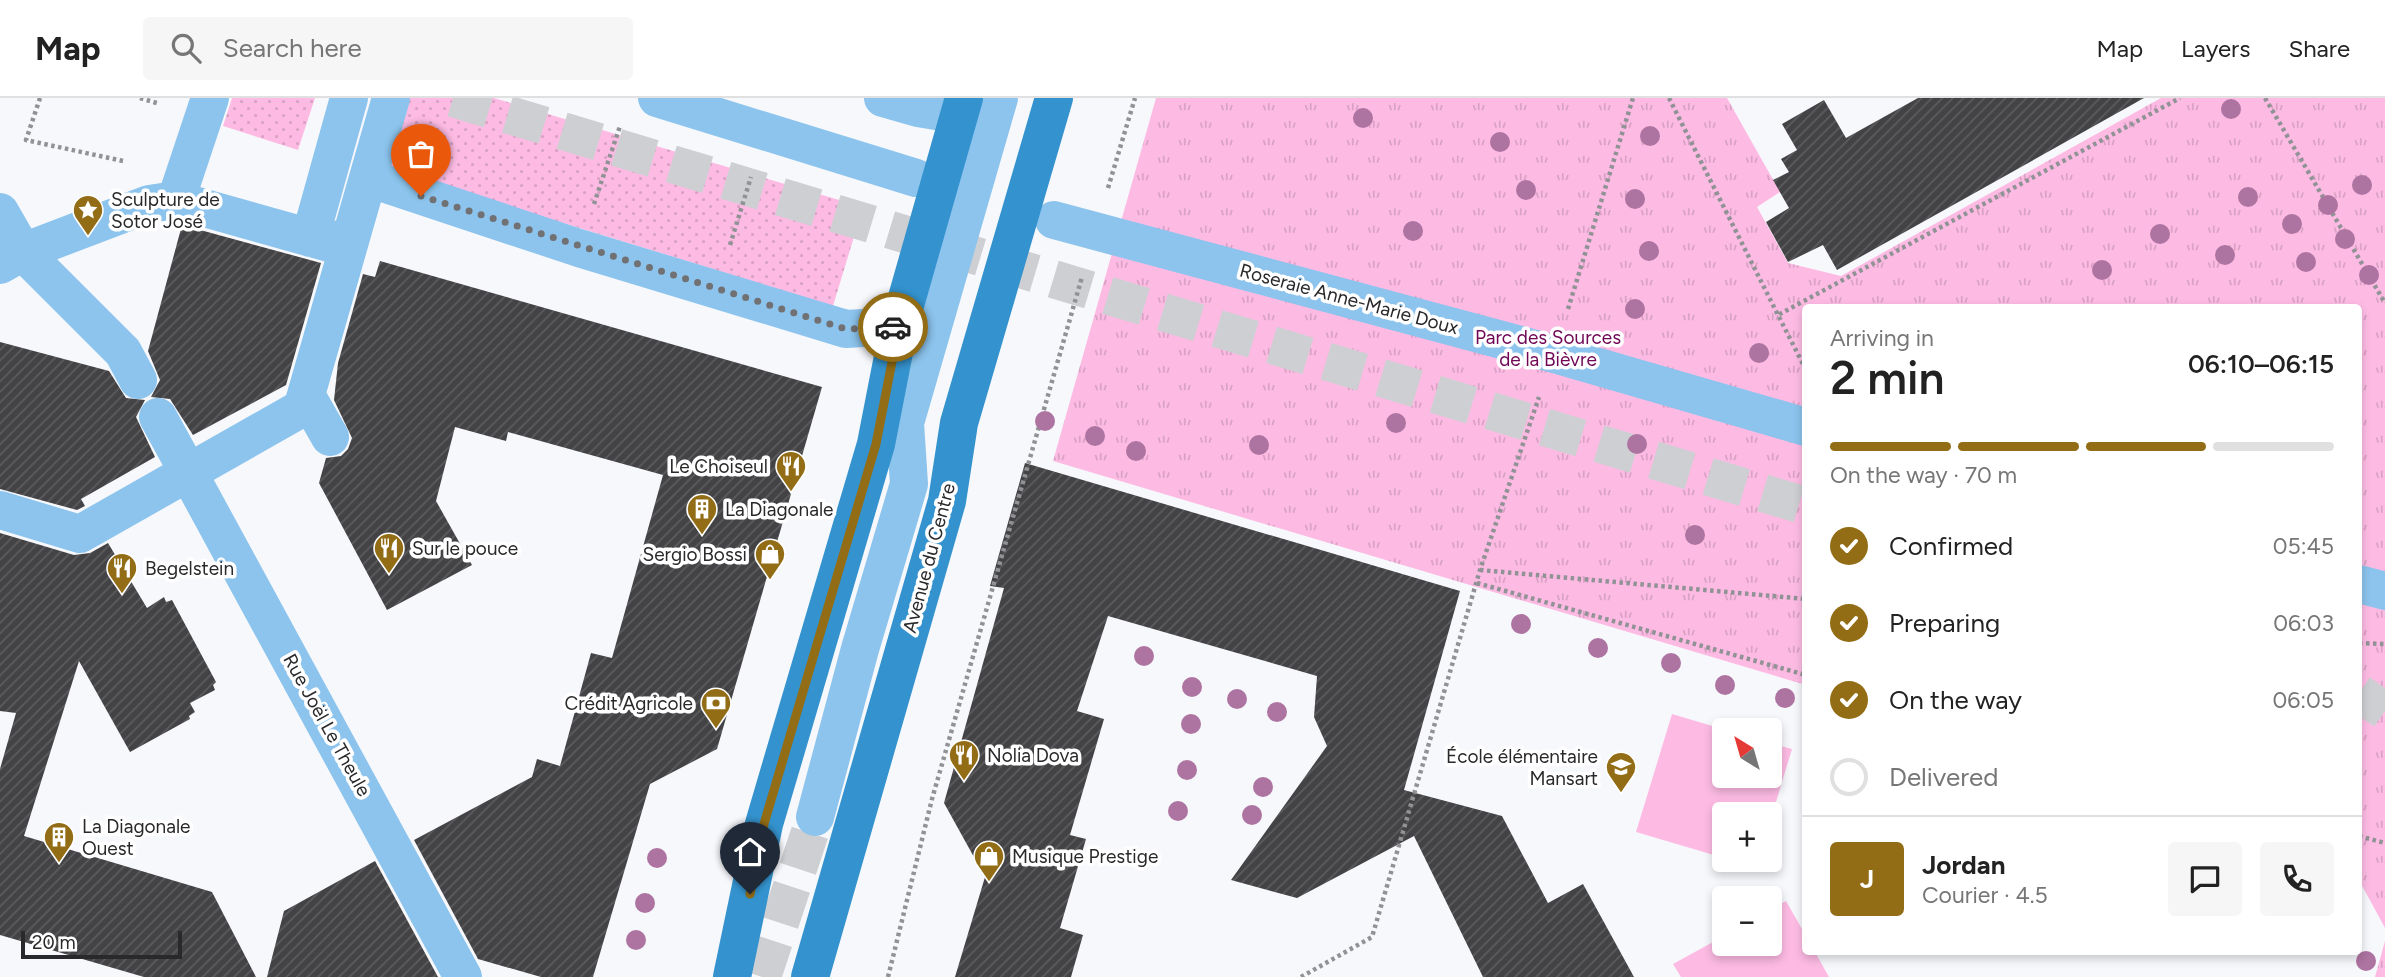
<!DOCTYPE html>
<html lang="en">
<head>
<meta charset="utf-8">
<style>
  :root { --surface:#fff; --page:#f6f6f6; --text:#222; --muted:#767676; --line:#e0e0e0; --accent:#936d15 }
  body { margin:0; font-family:Figtree,sans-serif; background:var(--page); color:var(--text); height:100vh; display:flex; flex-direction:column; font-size:26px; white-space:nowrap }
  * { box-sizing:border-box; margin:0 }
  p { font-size:23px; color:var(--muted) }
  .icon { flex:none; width:38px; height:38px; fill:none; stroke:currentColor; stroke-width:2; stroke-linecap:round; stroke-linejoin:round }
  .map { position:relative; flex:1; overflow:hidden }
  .panel { position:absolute; left:1802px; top:206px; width:560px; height:651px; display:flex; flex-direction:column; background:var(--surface); border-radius:7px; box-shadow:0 4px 10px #0003 }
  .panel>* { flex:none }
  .needle { width:46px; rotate:323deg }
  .buttons { position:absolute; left:1712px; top:620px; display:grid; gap:14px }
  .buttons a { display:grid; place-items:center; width:70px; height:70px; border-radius:7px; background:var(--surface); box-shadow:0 4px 10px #0003; font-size:35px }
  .scale { position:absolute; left:21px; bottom:18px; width:161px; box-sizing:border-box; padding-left:7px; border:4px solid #29292b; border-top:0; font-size:19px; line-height:24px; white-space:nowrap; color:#29292b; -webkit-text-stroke:5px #fff; paint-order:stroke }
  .pin { position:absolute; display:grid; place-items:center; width:60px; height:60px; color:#fff; margin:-72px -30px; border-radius:50% 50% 50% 0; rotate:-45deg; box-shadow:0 0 7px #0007 }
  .pin .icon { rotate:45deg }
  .courier { position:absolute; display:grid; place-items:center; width:70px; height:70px; margin:-35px; border:5px solid #936d15; border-radius:50%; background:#fff; color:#222; box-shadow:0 2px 9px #0007 }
  .overview em { font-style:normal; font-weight:600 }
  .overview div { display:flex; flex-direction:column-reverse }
  .overview { display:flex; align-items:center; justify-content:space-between; height:119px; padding:0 28px }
  h1 { font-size:46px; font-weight:600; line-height:52px }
  .bar { display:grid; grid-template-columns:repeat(4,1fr); gap:10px 7px; align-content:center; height:84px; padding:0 28px }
  .bar i { height:9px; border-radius:5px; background:var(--line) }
  .bar .selected { background:var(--accent) }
  .bar p { grid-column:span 4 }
  .line { display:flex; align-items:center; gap:18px; padding:0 28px; border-top:2px solid var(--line) }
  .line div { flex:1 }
  .round { display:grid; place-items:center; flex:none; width:74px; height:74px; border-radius:7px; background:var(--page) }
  ol { padding:0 28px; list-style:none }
  li { display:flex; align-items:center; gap:21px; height:77px }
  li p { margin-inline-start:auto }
  li .icon { padding:7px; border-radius:50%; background:var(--accent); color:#fff; stroke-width:4 }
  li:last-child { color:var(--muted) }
  li i { width:38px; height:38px; border:4px solid var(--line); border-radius:50% }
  header { display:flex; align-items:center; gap:42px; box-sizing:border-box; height:98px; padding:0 35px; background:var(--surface); border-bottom:2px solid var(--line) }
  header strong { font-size:33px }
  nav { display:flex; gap:38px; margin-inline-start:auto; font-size:24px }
  .search { width:490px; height:63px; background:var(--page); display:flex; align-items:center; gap:18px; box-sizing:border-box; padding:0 24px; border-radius:7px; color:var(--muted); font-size:26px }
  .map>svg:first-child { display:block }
</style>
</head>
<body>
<header>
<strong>Map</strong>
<div class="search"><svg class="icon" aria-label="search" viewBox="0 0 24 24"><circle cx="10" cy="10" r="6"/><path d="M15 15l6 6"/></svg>Search here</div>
<nav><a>Map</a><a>Layers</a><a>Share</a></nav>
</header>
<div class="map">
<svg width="2385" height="879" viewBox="0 0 2385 879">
  <defs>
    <pattern id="grass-dots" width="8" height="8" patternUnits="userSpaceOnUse" patternTransform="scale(1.75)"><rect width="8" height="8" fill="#fdbbe4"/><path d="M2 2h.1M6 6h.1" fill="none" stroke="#d9a1c4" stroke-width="1.8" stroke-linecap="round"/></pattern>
    <pattern id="park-tufts" width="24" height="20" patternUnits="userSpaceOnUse" patternTransform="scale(1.75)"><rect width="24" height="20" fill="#fdbbe4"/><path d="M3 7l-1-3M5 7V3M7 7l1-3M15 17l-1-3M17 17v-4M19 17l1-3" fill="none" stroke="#d9a1c4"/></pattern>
    <pattern id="building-hatch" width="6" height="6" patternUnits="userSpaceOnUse" patternTransform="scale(1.75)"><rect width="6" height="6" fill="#434245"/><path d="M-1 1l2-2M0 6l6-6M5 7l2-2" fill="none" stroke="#5c5b5d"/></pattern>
  </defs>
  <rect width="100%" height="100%" fill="#f7f8fc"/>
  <!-- grass -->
  <path fill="url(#grass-dots)" d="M232,0h83l-17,52 -75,-24z
    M404,0h90l369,109 -30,99 -449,-138z"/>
  <!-- park -->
  <path fill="url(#park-tufts)" d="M1156,0h571l53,94 -23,15 31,56 53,13 320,-178h224v830l-26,-48v-572h-553v377l-753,-224z
    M2385,843v36h-10z"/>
  <!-- garden -->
  <path fill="#fdbbe4" d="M1672,616l54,16 -2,45h45v-32l23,6 -23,76v-11h-45v44l-88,-26z
    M1786,803l20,35v16h9l14,25h-148l-8,-13 51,-28v7h45v-33z"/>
  <!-- building -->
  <path fill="url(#building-hatch)" d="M1918,0h226l-307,172 -14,-25 -35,17 -22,-40 23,-14 -16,-28 16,-8 -8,-13 16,-9 -15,-26 42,-24 22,38z
    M182,127l139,38 -35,122 -93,50 -23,-36 -19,-2 9,-17 -12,-29z
    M380,163l442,126 -105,362 -67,35 -57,193h-52l-63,-18 -64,-119 118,-63 5,-18 23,7 31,-113 21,5 51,-183 -155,-43 -2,9 -51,-14 -19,74 36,64 -85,45 -68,-127 7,-25 15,-2 7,-7 4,-11 -18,-38 4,-37 25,-89 12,3z
    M0,244l109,29 17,27 19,2 -9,17 19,40 -74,42 4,7 -8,4 -77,-21z
    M1025,365l435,128 -56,199 98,26 46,87 35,-19 51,93h-151l-69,-141 -117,62 -66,-18 96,-134 -13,-29 3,-41 -209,-60 -31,95 27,8 -34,116 16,4 -26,89 23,7 -12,42h-116l30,-100 -41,-74 60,-215 -14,-2z
    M0,435l74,22 16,-2 18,-10 39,65 17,-11 2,5 6,-2 44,82 -3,3 2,5 -25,13 5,9 -6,4 1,3 -60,33 -51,-91 -55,175 188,56 44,85h-112l-144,-42v-166l16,-56 -16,-2z
    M375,763l63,116h-171l17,-66z"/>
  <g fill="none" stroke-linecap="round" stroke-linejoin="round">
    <!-- minor-tunnel -->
    <path stroke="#cecfd2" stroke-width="38" stroke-dasharray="38 19" stroke-linecap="butt" d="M453,0l1353,408
      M2359,595l26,18
      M762,879l53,-160"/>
    <!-- path -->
    <path stroke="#919295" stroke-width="4.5" stroke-dasharray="3.5 3.5" stroke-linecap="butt" d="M40,0l-14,42 97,21
      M140,0l20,6
      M1669,0l109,217
      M2265,0l120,205
      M1108,90l27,-90
      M594,106l26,-78
      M730,147l21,-68
      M1568,211l65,-211
      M1806,272l-28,-55 402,-217
      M1480,472l326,29
      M1477,485l329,92
      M2359,545l26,1
      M2359,738l26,7
      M888,879l44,-178 150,-522
      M1301,879l71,-40 108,-367 59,-173"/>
    <!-- minor -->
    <path stroke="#8cc4ed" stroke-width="38" d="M391,0l-23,80 211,70 267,81 53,-3
      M657,0l259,80
      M883,0l35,10 42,7
      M176,102l34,-102
      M0,114l23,40 100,100 15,28
      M1054,122l500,134 252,73
      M310,140l39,-140
      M0,167l23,-13 126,-48 27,-4 153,43 22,-8
      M158,319l305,560
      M330,339l-24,-42 62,-217
      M0,412l80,24 222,-126 4,-13
      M2359,486l26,7
      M815,719l45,-168 49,-165 -4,-61 94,-325"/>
    <!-- major -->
    <path stroke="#3493ce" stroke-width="38" d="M732,879l32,-153 112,-380 23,-118 65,-228
      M810,879l137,-476 12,-78 95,-325"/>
  </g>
  <!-- trees -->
  <g fill="#ad73a1">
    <circle cx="2231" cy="11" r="10"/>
    <circle cx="1363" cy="20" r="10"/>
    <circle cx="1650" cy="38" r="10"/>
    <circle cx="1500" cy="44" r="10"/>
    <circle cx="2362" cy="87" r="10"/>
    <circle cx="1526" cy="92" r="10"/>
    <circle cx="2248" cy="99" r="10"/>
    <circle cx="1635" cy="101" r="10"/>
    <circle cx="2328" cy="107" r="10"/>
    <circle cx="2292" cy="126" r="10"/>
    <circle cx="1413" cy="133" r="10"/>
    <circle cx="2160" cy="136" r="10"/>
    <circle cx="2345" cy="141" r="10"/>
    <circle cx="1649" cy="153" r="10"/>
    <circle cx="2225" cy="157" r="10"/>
    <circle cx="2306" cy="164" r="10"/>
    <circle cx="2102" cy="172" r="10"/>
    <circle cx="2369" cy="177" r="10"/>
    <circle cx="1635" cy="211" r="10"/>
    <circle cx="1759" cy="255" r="10"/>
    <circle cx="1045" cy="323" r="10"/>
    <circle cx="1396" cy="325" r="10"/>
    <circle cx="1095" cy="338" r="10"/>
    <circle cx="1637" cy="346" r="10"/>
    <circle cx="1259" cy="347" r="10"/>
    <circle cx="1136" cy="353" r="10"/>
    <circle cx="1695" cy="437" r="10"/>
    <circle cx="1521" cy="526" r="10"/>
    <circle cx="1598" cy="550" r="10"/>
    <circle cx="1144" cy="558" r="10"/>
    <circle cx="1671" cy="565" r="10"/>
    <circle cx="1725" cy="587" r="10"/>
    <circle cx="1192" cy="589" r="10"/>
    <circle cx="1785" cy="600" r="10"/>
    <circle cx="1237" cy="601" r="10"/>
    <circle cx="1277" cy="614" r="10"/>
    <circle cx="1191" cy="626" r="10"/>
    <circle cx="1187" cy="672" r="10"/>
    <circle cx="1263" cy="689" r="10"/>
    <circle cx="1178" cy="713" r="10"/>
    <circle cx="1252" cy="717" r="10"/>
    <circle cx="657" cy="760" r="10"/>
    <circle cx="645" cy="805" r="10"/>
    <circle cx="636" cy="842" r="10"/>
    <circle cx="2366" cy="863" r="10"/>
  </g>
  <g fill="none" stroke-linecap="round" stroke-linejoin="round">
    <!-- done -->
    <path stroke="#717174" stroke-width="7" stroke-dasharray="0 12.6" d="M421,98l425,133 47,-2"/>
    <!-- route -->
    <path stroke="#936d15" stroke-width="9" d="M750,796l14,-70 112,-380 23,-118 -6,1"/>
  </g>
  <!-- icons -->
  <defs>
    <g id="sight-pin" transform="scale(1.575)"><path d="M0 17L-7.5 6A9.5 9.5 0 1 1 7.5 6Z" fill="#936d15" stroke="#fff"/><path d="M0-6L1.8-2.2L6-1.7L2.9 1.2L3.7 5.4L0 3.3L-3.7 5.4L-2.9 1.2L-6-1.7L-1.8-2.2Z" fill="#fff"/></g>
    <g id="restaurant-pin" transform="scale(1.575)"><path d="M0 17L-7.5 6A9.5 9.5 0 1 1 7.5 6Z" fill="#936d15" stroke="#fff"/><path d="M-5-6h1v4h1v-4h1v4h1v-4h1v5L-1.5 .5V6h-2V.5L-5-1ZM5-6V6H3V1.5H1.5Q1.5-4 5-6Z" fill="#fff"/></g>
    <g id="building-pin" transform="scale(1.575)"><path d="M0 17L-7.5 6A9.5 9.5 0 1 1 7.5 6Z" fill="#936d15" stroke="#fff"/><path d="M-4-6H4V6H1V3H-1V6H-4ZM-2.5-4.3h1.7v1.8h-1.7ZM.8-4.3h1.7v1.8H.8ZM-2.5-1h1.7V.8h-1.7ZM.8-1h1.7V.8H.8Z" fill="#fff"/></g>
    <g id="shop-pin" transform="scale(1.575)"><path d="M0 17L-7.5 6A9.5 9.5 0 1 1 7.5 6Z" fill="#936d15" stroke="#fff"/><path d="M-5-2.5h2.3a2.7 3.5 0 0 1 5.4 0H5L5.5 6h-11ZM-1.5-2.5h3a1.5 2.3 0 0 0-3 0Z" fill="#fff"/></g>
    <g id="bank-pin" transform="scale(1.575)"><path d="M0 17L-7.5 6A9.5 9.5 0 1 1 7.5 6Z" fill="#936d15" stroke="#fff"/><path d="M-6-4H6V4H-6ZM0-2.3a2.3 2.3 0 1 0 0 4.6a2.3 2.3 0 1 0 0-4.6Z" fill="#fff"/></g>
    <g id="school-pin" transform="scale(1.575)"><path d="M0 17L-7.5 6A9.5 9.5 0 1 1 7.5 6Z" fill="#936d15" stroke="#fff"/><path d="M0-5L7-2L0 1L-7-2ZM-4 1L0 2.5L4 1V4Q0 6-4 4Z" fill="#fff"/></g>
  </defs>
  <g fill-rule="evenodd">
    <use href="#sight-pin" x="88" y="112"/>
    <use href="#restaurant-pin" x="791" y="368"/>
    <use href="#building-pin" x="702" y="411"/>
    <use href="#restaurant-pin" x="389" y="450"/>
    <use href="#shop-pin" x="770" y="456"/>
    <use href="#restaurant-pin" x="122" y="470"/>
    <use href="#bank-pin" x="716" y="605"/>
    <use href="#restaurant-pin" x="964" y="657"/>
    <use href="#school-pin" x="1621" y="669"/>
    <use href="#building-pin" x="59" y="739"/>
    <use href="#shop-pin" x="989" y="758"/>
  </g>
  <g text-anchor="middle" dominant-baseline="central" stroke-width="7" stroke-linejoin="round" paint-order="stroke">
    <!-- poi labels -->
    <g font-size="19" fill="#29292b" stroke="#fff" text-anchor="start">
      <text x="111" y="101">Sculpture de<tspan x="111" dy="22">Sotor José</tspan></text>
      <text x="768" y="368" text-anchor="end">Le Choiseul</text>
      <text x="725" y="411">La Diagonale</text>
      <text x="412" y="450">Sur le pouce</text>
      <text x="747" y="456" text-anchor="end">Sergio Bossi</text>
      <text x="145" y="470">Begelstein</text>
      <text x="693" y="605" text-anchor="end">Crédit Agricole</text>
      <text x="987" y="657">Nolia Dova</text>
      <text x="1598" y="658" text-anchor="end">École élémentaire<tspan x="1598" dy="22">Mansart</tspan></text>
      <text x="82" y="728">La Diagonale<tspan x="82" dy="22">Ouest</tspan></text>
      <text x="1012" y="758">Musique Prestige</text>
    </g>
    <!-- street labels -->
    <g font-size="19" fill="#29292b" stroke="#fff">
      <text transform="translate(1349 201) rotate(15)">Roseraie Anne-Marie Doux</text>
      <text transform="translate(929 460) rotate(-75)">Avenue du Centre</text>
      <text transform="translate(327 627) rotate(61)">Rue Joël Le Theule</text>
    </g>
    <!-- park labels -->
    <g font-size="19" fill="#700756" stroke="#fff">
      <text x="1548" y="239">Parc des Sources<tspan x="1548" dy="22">de la Bièvre</tspan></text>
    </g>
  </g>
</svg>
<div class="buttons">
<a><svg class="needle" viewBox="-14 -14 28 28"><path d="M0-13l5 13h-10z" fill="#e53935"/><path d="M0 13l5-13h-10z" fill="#767676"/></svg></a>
<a>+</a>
<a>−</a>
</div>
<div class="scale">20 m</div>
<div class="pin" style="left:421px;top:98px;background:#ea580c"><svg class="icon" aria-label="bag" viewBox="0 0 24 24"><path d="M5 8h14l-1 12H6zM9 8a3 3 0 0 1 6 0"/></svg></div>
<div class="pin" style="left:750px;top:796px;background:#1f2937"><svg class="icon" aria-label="home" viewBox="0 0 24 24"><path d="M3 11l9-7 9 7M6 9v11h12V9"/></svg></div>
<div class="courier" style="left:893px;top:229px"><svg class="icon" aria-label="car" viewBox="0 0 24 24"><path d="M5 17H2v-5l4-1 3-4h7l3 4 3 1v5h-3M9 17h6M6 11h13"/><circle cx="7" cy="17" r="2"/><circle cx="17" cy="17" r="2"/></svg></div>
<section class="panel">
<div class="overview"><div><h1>2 min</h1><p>Arriving in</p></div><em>06:10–06:15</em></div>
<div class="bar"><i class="selected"></i><i class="selected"></i><i class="selected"></i><i></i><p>On the way · 70 m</p></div>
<ol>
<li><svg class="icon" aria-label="check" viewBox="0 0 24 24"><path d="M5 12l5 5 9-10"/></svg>Confirmed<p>05:45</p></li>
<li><svg class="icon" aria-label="check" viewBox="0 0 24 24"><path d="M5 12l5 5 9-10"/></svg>Preparing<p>06:03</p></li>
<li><svg class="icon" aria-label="check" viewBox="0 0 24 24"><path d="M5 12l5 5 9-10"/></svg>On the way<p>06:05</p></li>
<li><i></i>Delivered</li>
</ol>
<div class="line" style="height:126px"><b class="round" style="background:var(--accent);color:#fff">J</b><div><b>Jordan</b><p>Courier · 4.5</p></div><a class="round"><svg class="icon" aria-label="chat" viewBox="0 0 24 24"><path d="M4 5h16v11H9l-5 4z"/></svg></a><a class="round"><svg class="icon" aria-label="phone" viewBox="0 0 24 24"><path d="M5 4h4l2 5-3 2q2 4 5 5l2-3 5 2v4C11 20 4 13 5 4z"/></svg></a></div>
</section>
</div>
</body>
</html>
